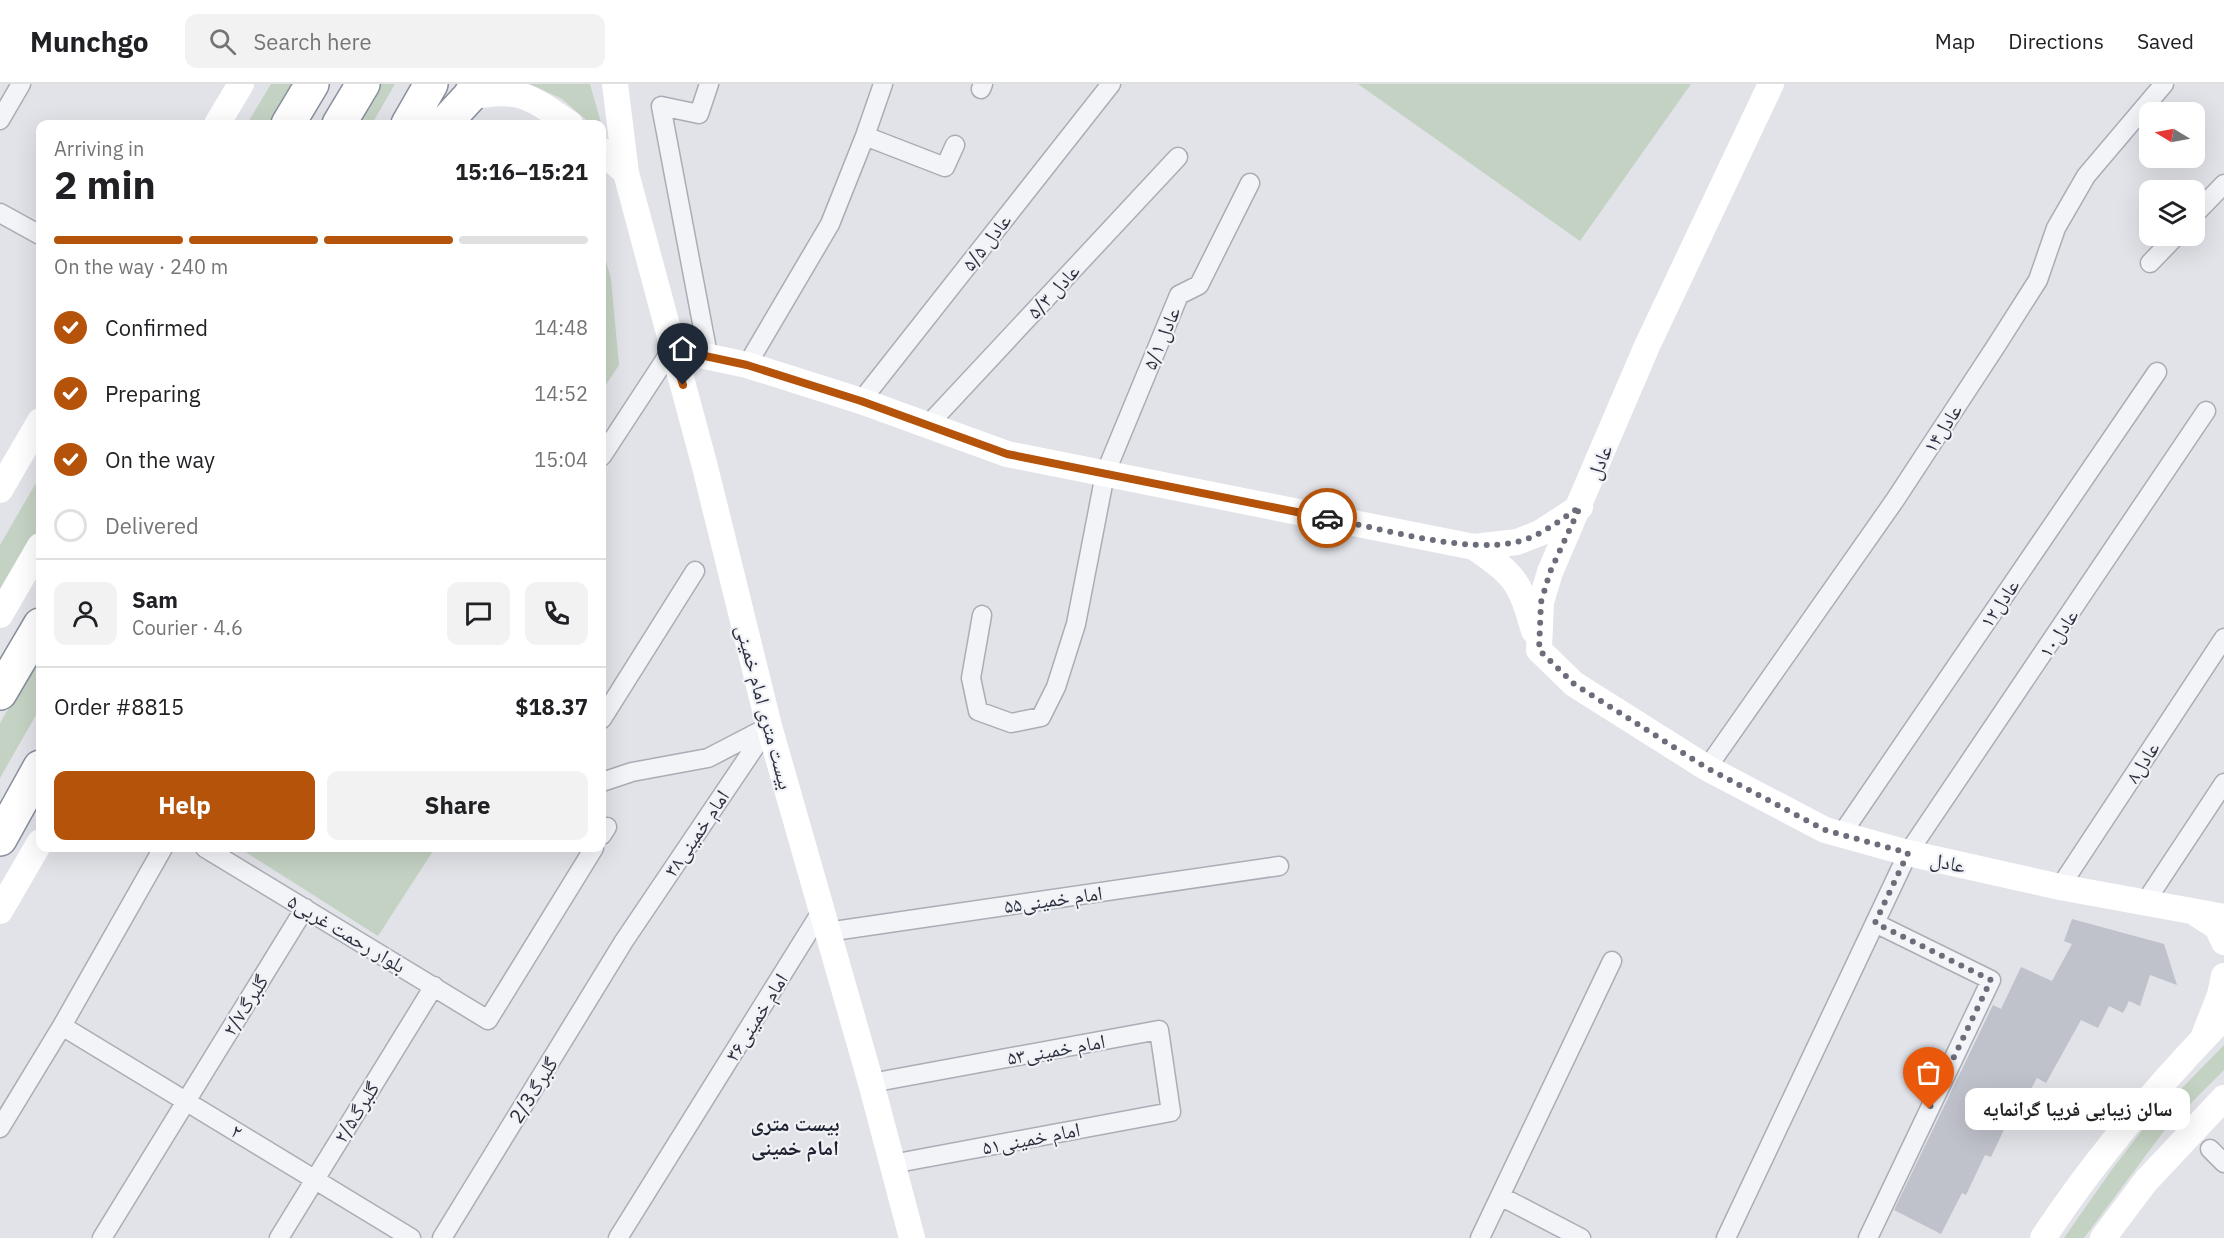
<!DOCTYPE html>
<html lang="en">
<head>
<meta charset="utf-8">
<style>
  :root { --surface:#fff; --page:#f2f2f2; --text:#202124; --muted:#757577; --line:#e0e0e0; --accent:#b45309 }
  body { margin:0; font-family:"IBM Plex Sans","Noto Naskh Arabic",sans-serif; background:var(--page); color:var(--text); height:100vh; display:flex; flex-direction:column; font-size:22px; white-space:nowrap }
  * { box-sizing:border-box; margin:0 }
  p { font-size:20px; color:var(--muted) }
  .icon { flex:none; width:33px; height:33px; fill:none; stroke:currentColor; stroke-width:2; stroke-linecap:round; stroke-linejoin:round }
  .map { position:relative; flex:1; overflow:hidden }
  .sheet { position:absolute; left:36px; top:36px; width:570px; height:732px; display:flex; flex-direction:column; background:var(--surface); border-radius:12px; box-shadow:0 6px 24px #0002 }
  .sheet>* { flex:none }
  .needle { width:39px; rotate:280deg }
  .controls { position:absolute; left:2139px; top:18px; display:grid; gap:12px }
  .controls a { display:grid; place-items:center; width:66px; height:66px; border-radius:12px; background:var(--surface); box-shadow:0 6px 24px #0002; font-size:30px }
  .pin { position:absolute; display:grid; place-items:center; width:51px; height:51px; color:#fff; margin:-62px -26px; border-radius:50% 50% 50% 0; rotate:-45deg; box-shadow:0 0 6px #0007 }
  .pin .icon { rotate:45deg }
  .courier { position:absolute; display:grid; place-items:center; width:60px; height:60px; margin:-30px; border:4px solid #b45309; border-radius:50%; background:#fff; color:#222; box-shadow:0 2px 8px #0007 }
  .bubble { position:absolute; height:42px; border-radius:12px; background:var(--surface); box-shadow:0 6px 24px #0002; font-size:20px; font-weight:800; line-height:42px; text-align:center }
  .overview em { font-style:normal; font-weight:800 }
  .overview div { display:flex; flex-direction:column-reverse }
  .overview { display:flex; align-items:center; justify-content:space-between; height:102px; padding:0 18px }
  h1 { font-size:39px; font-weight:800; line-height:45px }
  .bar { display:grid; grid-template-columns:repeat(4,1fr); gap:9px 6px; align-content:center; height:72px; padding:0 18px }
  .bar i { height:8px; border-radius:4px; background:var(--line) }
  .bar .on { background:var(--accent) }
  .bar p { grid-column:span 4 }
  .line { display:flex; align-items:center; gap:15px; padding:0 18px; border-top:2px solid var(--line) }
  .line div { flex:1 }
  .round { display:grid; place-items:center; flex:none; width:63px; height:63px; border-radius:12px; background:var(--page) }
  ol { padding:0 18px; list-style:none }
  li { display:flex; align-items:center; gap:18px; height:66px }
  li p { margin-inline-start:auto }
  li .icon { padding:6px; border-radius:50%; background:var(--accent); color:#fff; stroke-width:4 }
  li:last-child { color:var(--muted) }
  li i { width:33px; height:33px; border:3px solid var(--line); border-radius:50% }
  .button { display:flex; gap:12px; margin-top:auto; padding:12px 18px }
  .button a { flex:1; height:69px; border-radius:12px; background:var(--accent); color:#fff; font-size:24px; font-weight:800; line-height:69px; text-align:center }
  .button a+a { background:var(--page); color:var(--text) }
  header { display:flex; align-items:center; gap:36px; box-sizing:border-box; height:84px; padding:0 30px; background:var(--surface); border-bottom:2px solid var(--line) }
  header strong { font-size:28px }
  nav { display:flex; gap:33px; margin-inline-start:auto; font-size:21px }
  .search { width:420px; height:54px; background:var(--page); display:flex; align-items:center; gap:15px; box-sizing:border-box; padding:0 21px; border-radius:12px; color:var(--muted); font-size:22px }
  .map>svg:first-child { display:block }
</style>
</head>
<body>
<header>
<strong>Munchgo</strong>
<div class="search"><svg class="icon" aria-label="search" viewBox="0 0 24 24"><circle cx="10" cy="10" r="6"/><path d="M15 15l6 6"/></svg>Search here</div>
<nav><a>Map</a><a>Directions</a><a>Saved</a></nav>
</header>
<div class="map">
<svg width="2224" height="1154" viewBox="0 0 2224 1154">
  <rect width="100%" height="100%" fill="#e1e3e8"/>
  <!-- green -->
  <path fill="#c4d2c3" d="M271,0h27l-24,40h-27z
    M378,0h17l-23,40h-18z
    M530,0h60l15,53 -3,-4v-9h-11l-29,-25z
    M1358,0h333l-111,157z
    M602,162l9,33 8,86 -17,26z
    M40,392v56l-40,66v-53z
    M40,571v53l-40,70v-55z
    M239,764h196l-57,88z
    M2224,961v25l-57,57 -83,111h-20l49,-70 34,-44z"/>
  <!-- building -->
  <path fill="#bfc1cb" d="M2072,835l92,25 13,41 -27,-10 -10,31 -11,-5 -6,12 -14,-7 -11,22 -17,-8 -35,63 -9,-5 -22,41 -5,-2 -19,40 -6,-2 -19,40 -4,-2 -21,41 -47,-24 99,-205 8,4 20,-42 31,14 20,-37 -8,-3z"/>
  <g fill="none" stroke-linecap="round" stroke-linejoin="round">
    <!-- street casing -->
    <g stroke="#aaadb5" stroke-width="21">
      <path id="street" d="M981,5l2,-5
        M0,36l21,-36
        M865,52l80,31 10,-22
        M0,129l40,22
        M2194,131l30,-31
        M2150,179l26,-27
        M708,271l-47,-249 38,8 10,-30
        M747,281l83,-141 35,-88 18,-52
        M861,317l250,-317
        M928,341l250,-268
        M602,372l70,-107
        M982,531l-11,63 7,33 33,12 30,-6 15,-30 20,-63 29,-150 74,-179 20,-10 51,-102
        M602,635l93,-148
        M1707,684l188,-268 101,-154 42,-66 18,-52 30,-52 78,-92
        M602,698l30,-10 76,-14 54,-28
        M602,751l5,-8
        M1841,751l316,-463
        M205,764l283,172 106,-172
        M2060,803l164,-249
        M2144,820l80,-121
        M827,848l452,-66
        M62,942l349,212
        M871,999l288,-53 12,82 -279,52
        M0,1044l62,-102 101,-178
        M2210,1065l14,14
        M1500,1112l81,42
        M102,1154l203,-330
        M279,1154l155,-252
        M442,1154l182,-297 145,-215
        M618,1154l203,-326
        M1480,1154l132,-277
        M1726,1154l182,-385 298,-442
        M1868,1154l123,-258 -116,-57"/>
    </g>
    <!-- highway casing -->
    <g stroke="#898e9e" stroke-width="36">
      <path id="highway" d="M288,40l24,-40
        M339,40l24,-40
        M408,40l23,-40
        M444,40l25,-27 8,-13
        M0,609l40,-68
        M0,755l40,-72"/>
    </g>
    <!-- street -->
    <use href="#street" stroke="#f3f4f7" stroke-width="18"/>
    <!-- secondary -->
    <path stroke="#fff" stroke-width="26" d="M615,0l11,89 79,294 64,259 102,357 41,155
      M1771,0l-124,262 -97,226 -9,30 -2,48 35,34 133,84 118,62 83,23 152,34 164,30
      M463,23l6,-10c51,-10 60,-1 101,27
      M217,40l24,-40
      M602,67l24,22
      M672,265l75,16 114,36 146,53 467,93 43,-5 23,-9 40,-26
      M0,406l40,-69
      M1474,463c42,29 46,35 60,84
      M0,531l40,-69
      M0,827l40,-69
      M2197,830l20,13 7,15
      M2205,949l15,-38 4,-19
      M2043,1154c52,-79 115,-153 181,-221
      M2103,1154l43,-57 78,-83"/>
    <!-- highway -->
    <use href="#highway" stroke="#fff" stroke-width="33"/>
  </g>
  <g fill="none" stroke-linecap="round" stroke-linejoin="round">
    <!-- done -->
    <path stroke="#6b6e7a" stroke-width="6" stroke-dasharray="0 10.8" d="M1327,434c52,10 140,36 189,24 24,-5 44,-22 64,-35l-30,65 -9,30 -2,48 35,34 133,84 118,62 83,23 -33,70 116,57 -62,129"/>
    <!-- route -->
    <path stroke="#b45309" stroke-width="8" d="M683,301l-11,-36 75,16 114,36 146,53 320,64"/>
  </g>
  <g text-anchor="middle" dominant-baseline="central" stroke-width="4.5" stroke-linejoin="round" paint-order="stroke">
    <!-- street labels -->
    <g font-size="20" fill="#2b2f3f" stroke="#f0f2f6">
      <text transform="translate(986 158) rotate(-52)">عادل ۵/۵</text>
      <text transform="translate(1053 207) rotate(-47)">عادل ۵/۳</text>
      <text transform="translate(1161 254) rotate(-67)">عادل ۵/۱</text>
      <text transform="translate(1942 344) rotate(-57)">عادل۱۴</text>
      <text transform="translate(1599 378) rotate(-67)">عادل</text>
      <text transform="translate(1999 519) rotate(-56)">عادل۱۲</text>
      <text transform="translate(2058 549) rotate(-56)">عادل۱۰</text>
      <text transform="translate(765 623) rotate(75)">بیست متری امام خمینی</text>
      <text transform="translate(2142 678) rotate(-57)">۸عادل</text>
      <text transform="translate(696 749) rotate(-56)">امام خمینی۳۸</text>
      <text transform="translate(1948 778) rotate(12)">عادل</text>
      <text transform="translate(1053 815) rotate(-8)">امام خمینی۵۵</text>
      <text transform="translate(347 849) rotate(31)">بلوار رحمت غربی۵</text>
      <text transform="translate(245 921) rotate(-58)">گلبرگ۲/۷</text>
      <text transform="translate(756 933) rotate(-58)">امام خمینی۳۶</text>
      <text transform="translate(1056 965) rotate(-10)">امام خمینی۵۳</text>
      <text transform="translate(533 1006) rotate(-58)">2/3گلبرگ</text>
      <text transform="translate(356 1028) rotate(-58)">گلبرگ۲/۵</text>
      <text transform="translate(237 1047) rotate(31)">۲</text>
      <text transform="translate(1031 1054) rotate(-11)">امام خمینی۵۱</text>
    </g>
    <!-- neighbourhood labels -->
    <g font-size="21" font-weight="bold" fill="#1d2030" stroke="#f0f2f6">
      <text x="795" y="1039">بیست متری<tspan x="795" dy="24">امام خمینی</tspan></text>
    </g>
  </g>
</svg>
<div class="controls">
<a><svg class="needle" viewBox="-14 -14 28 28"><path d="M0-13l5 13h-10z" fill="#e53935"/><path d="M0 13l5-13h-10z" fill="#757577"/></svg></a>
<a><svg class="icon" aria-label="layers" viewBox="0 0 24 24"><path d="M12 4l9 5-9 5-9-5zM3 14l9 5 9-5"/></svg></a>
</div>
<div class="pin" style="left:1929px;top:1025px;background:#ea580c"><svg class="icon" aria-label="bag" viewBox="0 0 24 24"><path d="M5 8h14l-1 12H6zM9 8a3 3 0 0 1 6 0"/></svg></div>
<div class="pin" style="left:683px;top:301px;background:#1f2937"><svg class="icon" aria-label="home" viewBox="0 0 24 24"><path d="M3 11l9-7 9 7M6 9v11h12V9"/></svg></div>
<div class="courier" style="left:1327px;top:434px"><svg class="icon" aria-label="car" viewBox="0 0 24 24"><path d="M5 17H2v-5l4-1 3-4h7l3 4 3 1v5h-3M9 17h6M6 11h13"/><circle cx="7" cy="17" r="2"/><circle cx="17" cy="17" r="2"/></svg></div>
<div class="bubble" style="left:1965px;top:1004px;width:225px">سالن زیبایی فریبا گرانمایه</div>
<section class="sheet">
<div class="overview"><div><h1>2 min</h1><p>Arriving in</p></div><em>15:16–15:21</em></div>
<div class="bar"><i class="on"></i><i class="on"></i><i class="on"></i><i></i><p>On the way · 240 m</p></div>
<ol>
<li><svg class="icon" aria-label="check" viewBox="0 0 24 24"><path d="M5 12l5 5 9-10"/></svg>Confirmed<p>14:48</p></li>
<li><svg class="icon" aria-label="check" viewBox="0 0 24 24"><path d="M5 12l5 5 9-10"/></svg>Preparing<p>14:52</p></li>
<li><svg class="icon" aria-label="check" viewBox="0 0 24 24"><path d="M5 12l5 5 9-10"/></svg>On the way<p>15:04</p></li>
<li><i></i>Delivered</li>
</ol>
<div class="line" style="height:108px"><a class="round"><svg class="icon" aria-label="person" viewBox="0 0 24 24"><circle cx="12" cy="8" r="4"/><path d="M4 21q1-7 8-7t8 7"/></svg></a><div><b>Sam</b><p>Courier · 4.6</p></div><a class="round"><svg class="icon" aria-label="chat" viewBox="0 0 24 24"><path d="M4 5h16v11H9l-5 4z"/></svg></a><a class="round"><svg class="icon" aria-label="phone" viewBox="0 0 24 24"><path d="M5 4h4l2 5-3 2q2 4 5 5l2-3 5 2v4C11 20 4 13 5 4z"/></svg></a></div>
<div class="line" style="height:78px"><div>Order #8815</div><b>$18.37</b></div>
<div class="button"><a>Help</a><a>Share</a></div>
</section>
</div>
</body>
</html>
